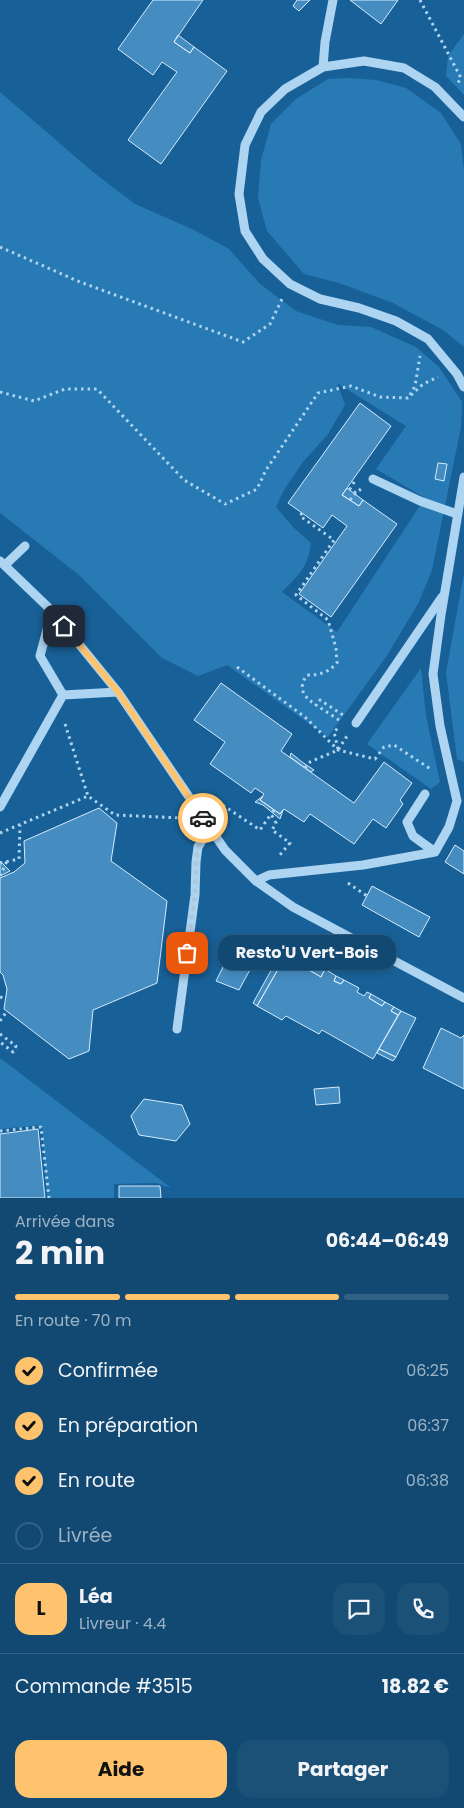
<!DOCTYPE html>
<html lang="fr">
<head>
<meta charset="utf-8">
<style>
  :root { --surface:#124972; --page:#1b5077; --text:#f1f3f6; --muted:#9cb2c4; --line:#316184; --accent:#ffc26d }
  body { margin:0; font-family:Poppins,sans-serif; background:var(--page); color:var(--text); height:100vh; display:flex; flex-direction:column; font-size:19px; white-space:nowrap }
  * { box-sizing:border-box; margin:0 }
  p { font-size:16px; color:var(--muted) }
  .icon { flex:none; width:28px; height:28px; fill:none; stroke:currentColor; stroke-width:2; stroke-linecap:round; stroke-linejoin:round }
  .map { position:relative; height:1198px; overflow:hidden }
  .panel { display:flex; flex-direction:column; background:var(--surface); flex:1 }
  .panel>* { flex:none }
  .pin { position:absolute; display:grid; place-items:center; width:42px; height:42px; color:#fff; margin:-21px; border-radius:10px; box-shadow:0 2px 8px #0006 }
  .courier { position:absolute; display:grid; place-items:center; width:50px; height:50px; margin:-25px; border:4px solid #ffc26d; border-radius:50%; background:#fff; color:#222; box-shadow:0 1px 6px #0007 }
  .bubble { position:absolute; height:35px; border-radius:15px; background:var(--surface); box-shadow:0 2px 8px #0003,0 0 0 1px var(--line); font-size:16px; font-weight:700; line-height:35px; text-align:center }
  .overview em { font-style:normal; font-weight:700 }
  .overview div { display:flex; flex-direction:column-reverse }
  .overview { display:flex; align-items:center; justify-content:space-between; height:85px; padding:0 15px }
  h1 { font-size:32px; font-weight:700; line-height:38px }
  .bar { display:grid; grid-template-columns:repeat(4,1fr); gap:8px 5px; align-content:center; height:60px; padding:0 15px }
  .bar i { height:6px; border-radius:4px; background:var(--line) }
  .bar .on { background:var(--accent) }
  .bar p { grid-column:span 4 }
  .line { display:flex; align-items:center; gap:12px; padding:0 15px; border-top:1px solid var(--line) }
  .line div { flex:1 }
  .round { display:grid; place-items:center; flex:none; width:52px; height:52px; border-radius:15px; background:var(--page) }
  ol { padding:0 15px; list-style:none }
  li { display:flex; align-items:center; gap:15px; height:55px }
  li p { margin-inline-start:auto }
  li .icon { padding:5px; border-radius:50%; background:var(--accent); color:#111; stroke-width:4 }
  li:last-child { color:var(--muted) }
  li i { width:28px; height:28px; border:2px solid var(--line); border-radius:50% }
  .cta { display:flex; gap:10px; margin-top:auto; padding:10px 15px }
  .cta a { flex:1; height:58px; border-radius:15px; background:var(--accent); color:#111; font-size:20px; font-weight:700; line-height:58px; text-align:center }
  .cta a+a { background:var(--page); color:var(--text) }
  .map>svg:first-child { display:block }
</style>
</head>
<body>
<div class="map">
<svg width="464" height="1198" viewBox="0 0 464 1198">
  <rect width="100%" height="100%" fill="#186198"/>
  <!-- green -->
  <path fill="#287ab5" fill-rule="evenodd" d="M464,34v61l-18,-19 2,-20z
    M348,78l28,2 30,8 35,25 20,31 3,26v177l-21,-17 -50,-27 -54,-20 -35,-9 -37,-43 -9,-33 3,-38 10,-36 25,-25 32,-20z
    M0,92l93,80 42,32 59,26 35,19 31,35 36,27 42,14 33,2 45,20 23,20 23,35 -1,25 -29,143 -14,34 -32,53 -58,80 -101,-72 -29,11 -36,-18 -83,-83 -79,-62zM337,383l69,43 -30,43 49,29 -88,134 -55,-40c17,-18 26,-24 29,-49l-18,-16 -17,-20 8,-17 19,-28 25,-28 17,-29z
    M464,573v189l-7,-3 -11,-86z
    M421,668l5,48 14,66 -9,7 -64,-45z
    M0,1058l171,130 -14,-5 -43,1v14h-67l-5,-73 -42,4z"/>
  <!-- building -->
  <path fill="#458cc1" stroke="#d4ebfc" d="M153,0h50l-29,42 16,11 4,-6 33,24 -66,93 -33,-24 49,-68 -15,-10 -9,13 -35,-26z
    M297,0h13l-11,11 -6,-5z
    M350,0h48l-17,24z
    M178,35l16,12 -4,6 -16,-11z
    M360,403l31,23 -49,69 17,11 4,-6 34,24 -66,93 -32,-23 48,-68 -15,-11 -9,13 -35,-25z
    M438,463l9,1 -3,17 -9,-2z
    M347,488l16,12 -4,6 -17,-11z
    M221,683l71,51 -11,17 73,52 30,-41 28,21 -12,17 3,4 -17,24 -13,-9 -19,25 -44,-30 -6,8 -20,-13 -4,5 -20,-14 4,-6 -9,-6 -4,5 -41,-29 15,-22 -31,-22z
    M291,753l11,9 12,8 -3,2 -21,-15z
    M263,796l-3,4 20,14 3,-4 -3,9 -17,-14 -8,-3z
    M99,808l18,15 -6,38 56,40 -10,82 -64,27 -4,41 -20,8 -65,-50 3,-20 -4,-14 -3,-3v-94l14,-6 11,-9 -1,-22z
    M455,845l9,6v23l-19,-12z
    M0,861l10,10 -10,5z
    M372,886l58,31 -11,20 -57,-32z
    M254,936l11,6 -26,48 -23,-9 18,-36 11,6z
    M284,947l5,3 -32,56 -4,-3z
    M289,950l23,13 -3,7 12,7 4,-8 11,7 -2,5 7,3 3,-4 15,8 -2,4 7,4 3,-4 4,2 -2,4 13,8 3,-4 9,5 -3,4 7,4 -25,44 -51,-29 -3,4 -33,-18 -4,4 -25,-14z
    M312,963l13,6 -4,8 -12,-7z
    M336,976l8,4 -3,4 -7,-3z
    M371,994l14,8 -3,4 -13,-8z
    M394,1007l7,4 -3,4 -7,-4z
    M401,1011l15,7 -20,39 -17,-8z
    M441,1028l20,10 3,-3v54l-41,-21z
    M379,1049l17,8 -3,4 -16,-8z
    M339,1087l1,16 -24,2 -2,-16z
    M144,1099l38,6 8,19 -14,17 -37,-6 -8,-19z
    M38,1129l7,69h-45v-64z
    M119,1186h41l1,12h-42z"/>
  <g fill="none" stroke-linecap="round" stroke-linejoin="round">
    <!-- path -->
    <path stroke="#add4f1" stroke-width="3" stroke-dasharray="2.5 4" stroke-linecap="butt" d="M420,0l41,78 -5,8
      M0,247l80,35 163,60 27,-18 12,-25
      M0,392l34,9 31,-12h32l87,91 41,24 32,-15 9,-19 52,-77 33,-7 29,11 28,1 15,-14 15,-7
      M410,395l5,-9 5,-30
      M356,493l-6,-4 6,-10
      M350,500l5,-6 7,-6
      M302,513l-2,3 34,24 -38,55 32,25 8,28 1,15c-9,10 -18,12 -30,12 -10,14 -3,22 9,30
      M237,667l68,50 33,33 37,9 9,-12 10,-2 38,25
      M339,720l-23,-15 4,-5 23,15
      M65,724l23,72
      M338,749l-4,-17 6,-6
      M305,768l5,-6 28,-12 9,-14
      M212,798l48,32 11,-16
      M274,810l-3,4 5,9 -4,7 18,13 -11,13
      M0,833l88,-37 27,19 67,3
      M0,863l19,-4 1,-34
      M0,876l7,-15
      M348,883l19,13
      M0,997l6,2
      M0,1021l7,-10
      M0,1034l16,12 -3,6 -13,-10
      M0,1131l41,-4 8,71"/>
    <!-- minor -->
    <path stroke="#add4f1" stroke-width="9" d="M323,67l2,-25 8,-42
      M464,117l-29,-30 -31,-19 -40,-7 -41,6 -38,22 -24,23 -16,33 -6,49 6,37 18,28 27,25 30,15 39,9 37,13 32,18 29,35 7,13
      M373,479l47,22 37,13
      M0,561l52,50 66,81 107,158 31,31 37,26 171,91
      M5,565l20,-19
      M52,611l-12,45 23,39 55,-3
      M356,723l86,-126
      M425,794l-18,28 6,14 22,16
      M0,807l63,-112
      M256,881l13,-6 94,-10 72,-13 14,-25 8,-26 -17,-75 -7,-52 8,-59 23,-138
      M177,1029l18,-134 1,-33 2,-15 5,-8 9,-8"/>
  </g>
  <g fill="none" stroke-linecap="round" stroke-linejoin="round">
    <!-- done -->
    <path stroke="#aec8db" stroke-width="5" stroke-dasharray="0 9" d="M187,953l8,-58 1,-33 2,-15 5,-8 9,-8 -9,-13"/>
    <!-- route -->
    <path stroke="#ffc26d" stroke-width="6" d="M64,626l54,66 85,126"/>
  </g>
</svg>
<div class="pin" style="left:187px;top:953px;background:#ea580c"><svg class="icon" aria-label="bag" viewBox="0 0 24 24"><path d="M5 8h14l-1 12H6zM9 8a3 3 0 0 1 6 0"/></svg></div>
<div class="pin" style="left:64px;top:626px;background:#1f2937"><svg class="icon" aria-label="home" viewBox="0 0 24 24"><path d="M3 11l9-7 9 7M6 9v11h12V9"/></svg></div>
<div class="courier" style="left:203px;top:818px"><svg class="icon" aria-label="car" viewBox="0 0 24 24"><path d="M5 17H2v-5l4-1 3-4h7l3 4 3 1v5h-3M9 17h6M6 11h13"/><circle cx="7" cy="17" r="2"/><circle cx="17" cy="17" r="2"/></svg></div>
<div class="bubble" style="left:218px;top:935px;width:178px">Resto'U Vert-Bois</div>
</div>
<section class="panel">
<div class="overview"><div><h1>2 min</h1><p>Arrivée dans</p></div><em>06:44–06:49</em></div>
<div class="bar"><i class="on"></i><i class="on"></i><i class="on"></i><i></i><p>En route · 70 m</p></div>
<ol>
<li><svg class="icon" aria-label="check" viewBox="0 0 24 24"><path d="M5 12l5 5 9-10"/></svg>Confirmée<p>06:25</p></li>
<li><svg class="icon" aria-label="check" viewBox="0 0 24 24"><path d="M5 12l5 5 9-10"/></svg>En préparation<p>06:37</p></li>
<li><svg class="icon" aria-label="check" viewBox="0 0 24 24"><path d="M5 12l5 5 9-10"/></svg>En route<p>06:38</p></li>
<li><i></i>Livrée</li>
</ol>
<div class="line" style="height:90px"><b class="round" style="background:var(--accent);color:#111">L</b><div><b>Léa</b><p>Livreur · 4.4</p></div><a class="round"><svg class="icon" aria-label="chat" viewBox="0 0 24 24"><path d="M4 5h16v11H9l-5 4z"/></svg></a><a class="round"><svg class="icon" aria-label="phone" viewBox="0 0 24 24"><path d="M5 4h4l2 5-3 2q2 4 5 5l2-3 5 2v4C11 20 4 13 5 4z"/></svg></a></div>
<div class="line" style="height:65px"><div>Commande #3515</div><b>18.82 €</b></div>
<div class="cta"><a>Aide</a><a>Partager</a></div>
</section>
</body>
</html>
